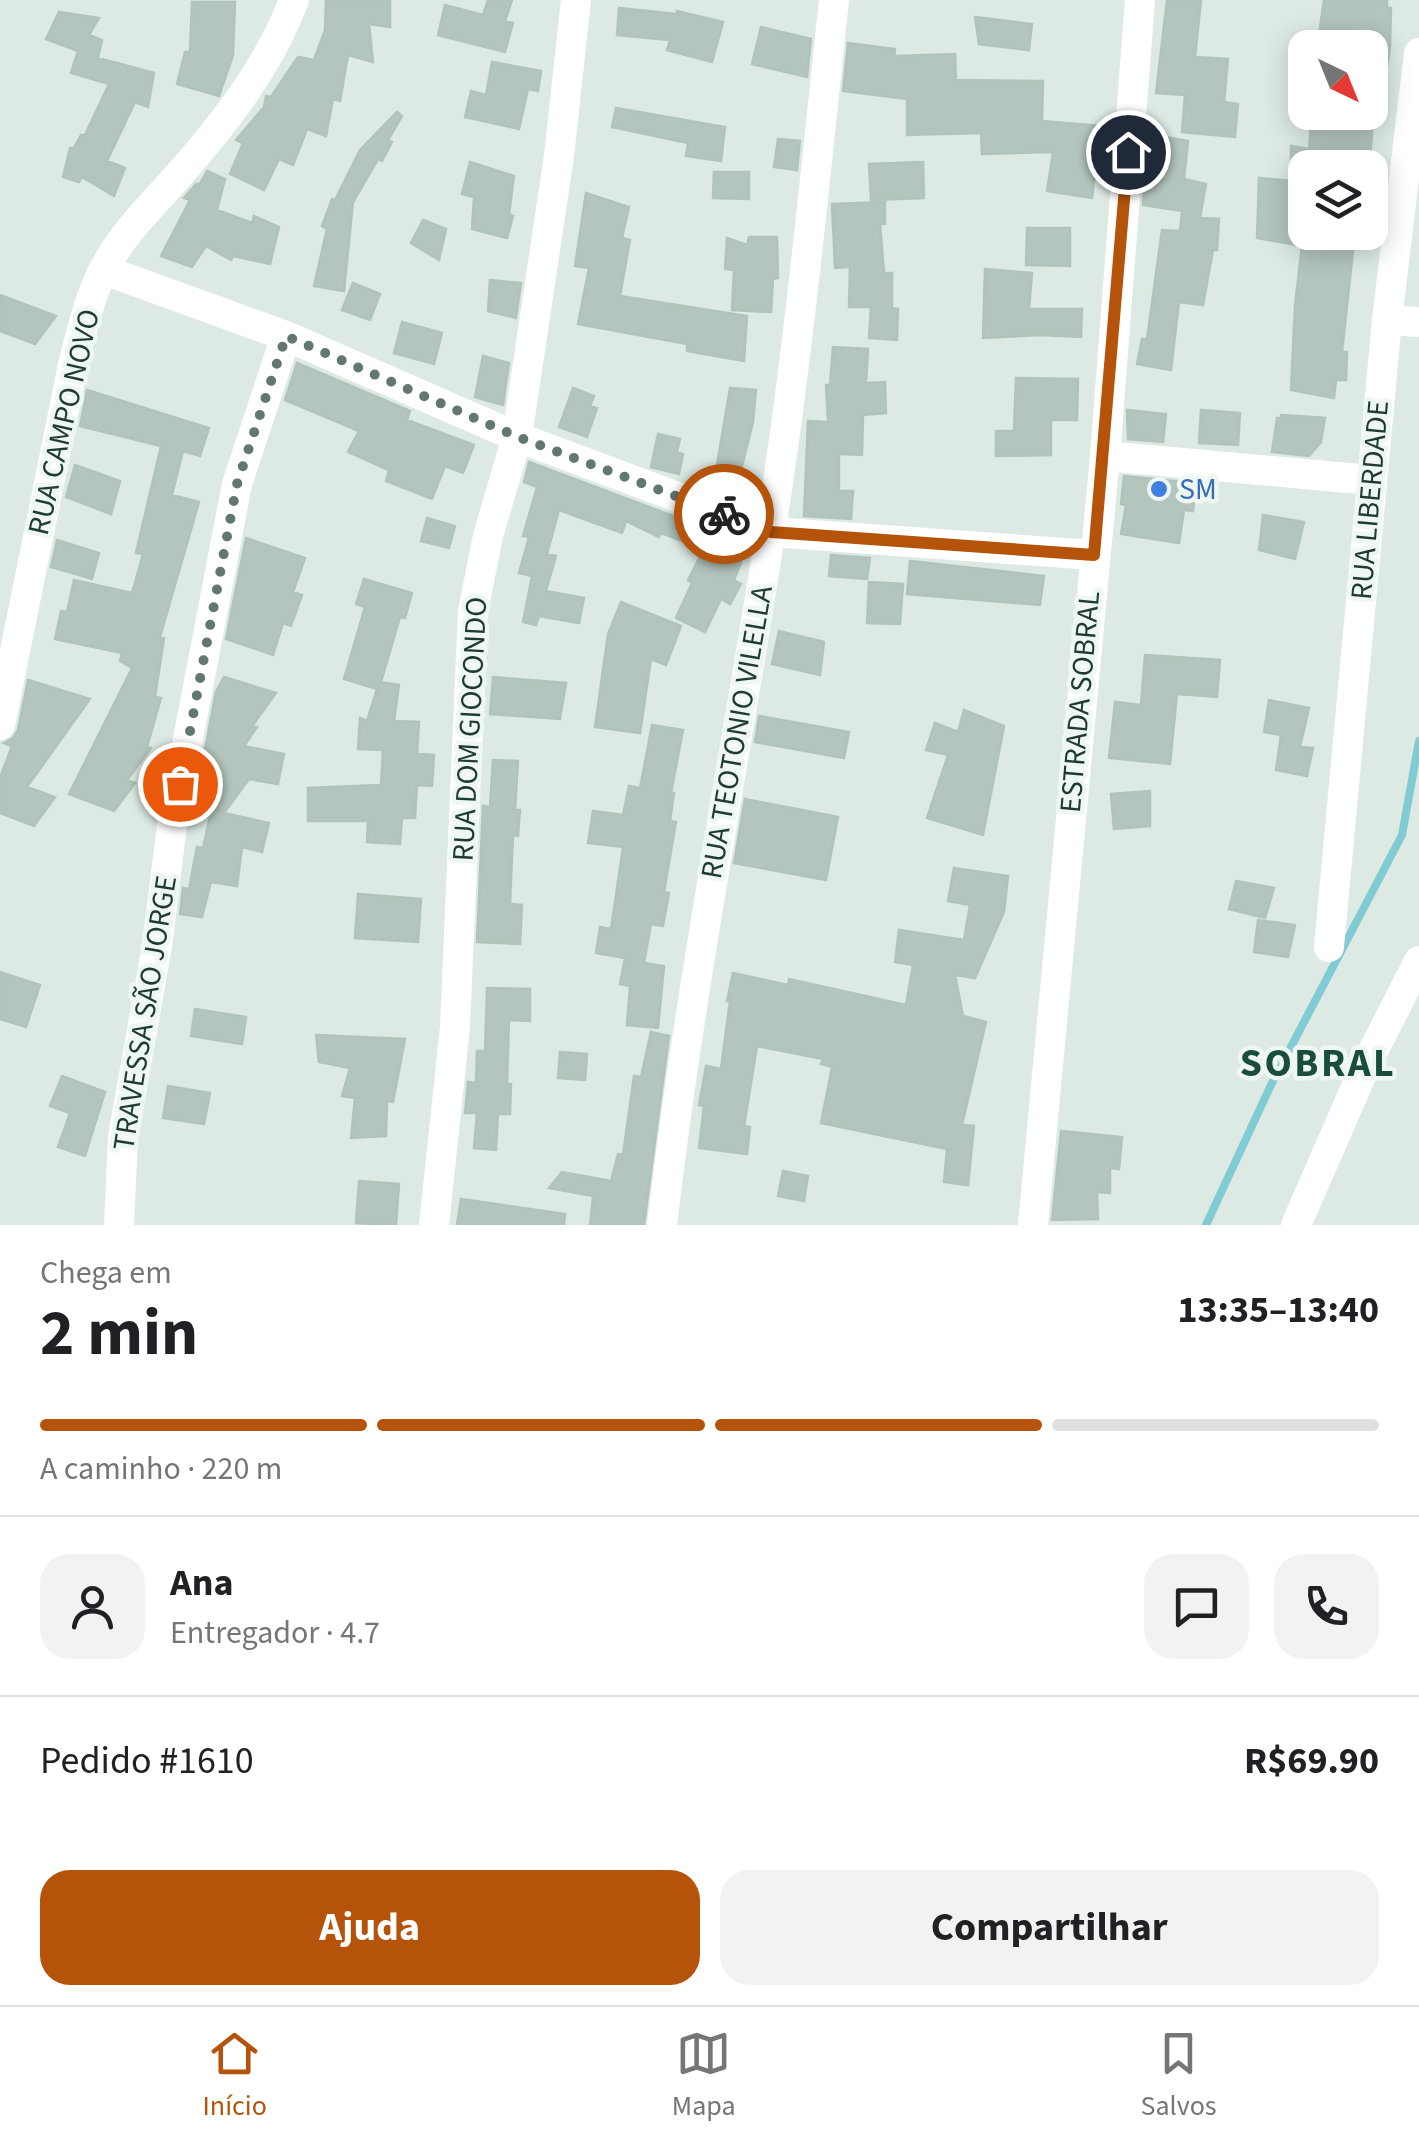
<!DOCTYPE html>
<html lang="pt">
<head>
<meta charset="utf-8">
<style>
  :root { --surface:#fff; --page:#f2f2f2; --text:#202124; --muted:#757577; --line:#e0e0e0; --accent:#b45309 }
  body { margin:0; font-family:"Source Sans 3",sans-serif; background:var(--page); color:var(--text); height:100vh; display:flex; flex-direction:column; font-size:38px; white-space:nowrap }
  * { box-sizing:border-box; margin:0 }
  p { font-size:32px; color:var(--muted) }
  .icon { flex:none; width:55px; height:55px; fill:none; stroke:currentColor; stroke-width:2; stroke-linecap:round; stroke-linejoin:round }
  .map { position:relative; height:1225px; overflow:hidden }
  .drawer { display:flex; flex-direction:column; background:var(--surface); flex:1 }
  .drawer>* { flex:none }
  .needle { width:65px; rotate:137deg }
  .tools { position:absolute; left:1288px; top:30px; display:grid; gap:20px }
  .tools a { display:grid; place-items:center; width:100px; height:100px; border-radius:20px; background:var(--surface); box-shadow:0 5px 25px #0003; font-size:50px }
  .pin { position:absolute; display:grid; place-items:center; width:85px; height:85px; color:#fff; margin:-42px; border:5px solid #fff; border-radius:50%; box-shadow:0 2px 10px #0007 }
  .courier { position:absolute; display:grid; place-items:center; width:100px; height:100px; margin:-50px; border:8px solid #b45309; border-radius:50%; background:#fff; color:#222; box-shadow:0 2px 12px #0007 }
  .overview em { font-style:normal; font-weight:700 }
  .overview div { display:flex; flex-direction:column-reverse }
  .overview { display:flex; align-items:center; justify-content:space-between; height:170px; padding:0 40px }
  h1 { font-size:65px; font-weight:700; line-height:75px }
  .bar { display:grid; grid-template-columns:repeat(4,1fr); gap:15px 10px; align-content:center; height:120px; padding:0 40px }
  .bar i { height:12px; border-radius:8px; background:var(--line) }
  .bar .active { background:var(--accent) }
  .bar p { grid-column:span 4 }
  .line { display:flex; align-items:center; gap:25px; padding:0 40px; border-top:2px solid var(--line) }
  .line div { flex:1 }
  .round { display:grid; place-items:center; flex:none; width:105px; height:105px; border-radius:30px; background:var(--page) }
  .button { display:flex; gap:20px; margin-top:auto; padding:20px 40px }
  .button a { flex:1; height:115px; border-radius:30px; background:var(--accent); color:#fff; font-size:40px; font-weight:700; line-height:115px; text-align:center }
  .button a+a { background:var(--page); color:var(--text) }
  .dock { display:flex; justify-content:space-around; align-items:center; height:140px; border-top:2px solid var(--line); background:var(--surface); font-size:28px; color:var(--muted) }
  .dock a { display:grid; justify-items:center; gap:5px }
  .dock .active { color:var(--accent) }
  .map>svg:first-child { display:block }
</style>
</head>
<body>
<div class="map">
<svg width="1419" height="1225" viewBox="0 0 1419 1225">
  <rect width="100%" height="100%" fill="#ddeae4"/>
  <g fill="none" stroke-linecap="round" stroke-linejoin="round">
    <!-- stream -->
    <path stroke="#81cbd3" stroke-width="8" d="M1206,1225l65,-140 131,-250 17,-94"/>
  </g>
  <!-- building -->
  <path fill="#b3c5bc" stroke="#b0c4ba" stroke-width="2.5" d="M326,0h64v27l-21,-3 4,38 -25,-7 -8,46 -7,-2 -7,37 -19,-7 -14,36 -14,-6 -15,31 -34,-16 13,-31 -7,-3 28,-33 2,-11 5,1 27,-40 16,3 11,-30z
    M488,0h24l-7,21 8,2 -8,29 -67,-17 7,-30 38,10z
    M1167,0h34l-6,57 33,2 -4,43 14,2 -3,33 -53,-5 3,-37 -29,-2z
    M1324,0h63v8h4l-1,40 -9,55 -11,-1v-54h-53z
    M192,2h43l-2,53 -14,41 -42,-12 8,-32h5z
    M619,8l58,6v-3l46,11 -11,40 -45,-12 3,-10 -53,-5z
    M59,12l40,6 -10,17 13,5 -4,18 56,15 -6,34 -13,-5 -28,59 18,7 -11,28 -32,-19 -3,5 -16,-5 7,-29h4l7,-13h4l24,-51 -38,-11 7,-22 -32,-12z
    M975,17l57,7 -3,26 -50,-6z
    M761,27l50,12 -4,38 -55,-13z
    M848,43l47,6 -1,7 61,-2 1,26 87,1 -1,40 58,5 -8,72 -45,-7 6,-39 -71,2 -1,-21 -74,2v-36l-64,-8z
    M492,62l49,9 -3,20 -10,-2 -9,40 -54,-12 6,-26 15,4z
    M616,108l109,19 -4,34 -35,-5 2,-13 -76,-16z
    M397,112l5,4 -14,24 4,2 -10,19 -4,-2 -25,43 -9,89 -30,-5 13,-57 -5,-3 10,-27 3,1 25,-50z
    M1312,112h62l-5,56h-78v-22l18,3z
    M1149,134l39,7 -4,38 22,5 -6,34 19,1 -2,31h-4l-10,55 -24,-3 -8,68 -34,-6 5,-25h5l15,-109 18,1 2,-20 -39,-6z
    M778,139l22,2 -3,29 -23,-3z
    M470,162l44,14 -5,38 4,2 -6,22 -35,-9 2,-32 -12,-3z
    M923,162l1,36 -53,2 -2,-36z
    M207,171l18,8 -8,31 35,13 2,-7 25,11 -9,37 -37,-8 -2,4 -25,-14 -14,21 -31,-11 29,-56 -6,-2 12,-14h4z
    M714,172h35v27l-36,-1z
    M1259,178l46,4v50h50l-13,120h5l-1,28h-10l-2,18 -43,-8 4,-85 7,-59 -45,-8z
    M586,193l43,14 -7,31 8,2 -10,56 127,20 -3,45 -57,-10v-7l-109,-20 11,-56 -14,-2z
    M885,202v22h-5l4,49h8v35l6,1 -1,31 -28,-2 2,-31h-22l1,-40 -15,1 -3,-64z
    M423,220l23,9 -7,31 -28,-17z
    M1027,228h43v38l-44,-1z
    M749,237h28l1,41 -5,1 -2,33 -39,-2 2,-40 -9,-1 2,-31 20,7z
    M985,269l47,4 -3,36h53l-1,28 -41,-2 -57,3z
    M490,280l31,3 -5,35 -28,-7z
    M353,283l27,11 -10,26 -28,-10z
    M0,295l56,21 -21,28 -35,-13z
    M402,322l40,11 -8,31 -40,-11z
    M833,347l35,2 -2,34 19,-1 1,31 -23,2 -1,40 -23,-1v37h14l-2,28 -47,-3 4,-95 20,1 -2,-37h4z
    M483,356l26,7 -6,42 -28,-8z
    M297,363l113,48 -3,9 67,25 -11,28 -18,-7 -13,33 -46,-18 3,-11 -41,-18 11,-21 -74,-31z
    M1016,378l62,1 -1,41h-26v35l-55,1v-25h18z
    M573,388l21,8 -4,10 7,2 -10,29 -28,-10z
    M730,388l26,2 -3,32 -12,48 -25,1z
    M87,390l122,38 -9,28 -17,-5 -11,44 27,7 -39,135 4,1 -9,59 6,1 -14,49 4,1 -24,32 8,3 -21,28 -45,-17 63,-126 -12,-7 2,-8 -67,-14 6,-28 6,1 7,-32 58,13 11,-39 -7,-1 25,-107 -81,-20z
    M1127,410l39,4 -3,28 -35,-3z
    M1201,410l39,3 -2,32 -39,-2z
    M1281,415l44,3 -4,24 -12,14 -37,-4 5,-34 4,1z
    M658,434l22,5 -3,13 6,2 -4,20 -28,-7z
    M529,462l219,82 -14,36 7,4 -11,20 -9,-5 -16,33 -29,-14 16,-35 -4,-3 16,-31 -43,-16 -2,4 -33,-16 -4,12 -63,-23 -12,44 9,2 -10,35 38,7 -5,25 -40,-7 -3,9 -13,-3 9,-46 -13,-3 10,-36 -6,-1 14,-49 -13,-5z
    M75,465l45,16 -9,33 -45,-17z
    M1124,476l72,7 -3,28 -9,-1 -5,33 -58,-9 5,-29 -5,-1z
    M1263,515l41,7 -9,37 -36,-9z
    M427,518l28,8 -6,22 -28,-7z
    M246,538l59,20 -12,34 9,3 -11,31 -8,-3 -10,32 -47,-16z
    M57,540l42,13 -7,26 -41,-12z
    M831,555l39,3 -3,21 -38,-3z
    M910,561l134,15 -4,29 -133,-11z
    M364,579l48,14 -7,25 -5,-1 -19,65 18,3 -5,36 25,1 -2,32 17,1 -2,31 -15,-1 -2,33h-13l-2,26 -33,-2 1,-21h-60v-33l73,-3 2,-35 -25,-1 2,-31 7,3 10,-32 -33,-10 21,-72 -9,-3z
    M869,582l34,2 -3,40 -33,-1z
    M621,602l60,24 -15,39 -15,-6 -11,74 -45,-6 13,-93z
    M779,631l45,11 -4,33 -48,-11z
    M1145,655l75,5 -3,37 -40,-3 -7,70 -61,-6 6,-56 26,3z
    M224,677l52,16 -24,33 5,1 -13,19 40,8 -6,30 -29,-5 -25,34 45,10 -7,29 -20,-5 -5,39 -26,-4 -9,35 -22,-3 3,-26 6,1 8,-42 6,1 10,-45 -17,-7 20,-104z
    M493,677l73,6 -6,36 -70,-5z
    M28,680l62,19 -63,88 28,10 -21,29 -34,-13v-35l12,-32 -8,-3 9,-5 5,-8z
    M1269,700l40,8 -9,39 13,1 -6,28 -31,-6 5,-35 -17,-3z
    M964,710l40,16 -21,109 -56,-17 21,-63 -22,-5 9,-27 23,9z
    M759,716l90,16 -5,26 -89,-16z
    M652,725l31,5 -12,63h3l-4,28 6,1 -12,70 5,1 -6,33 -12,-2 -7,39 20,3 -6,62 -31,-3 3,-39 -10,-2 5,-26 -29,-5 4,-26 11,2 12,-82 -35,-4 5,-32 30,4 6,-29 11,2z
    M493,760l25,1 -3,49h5l-2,26 -5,-1 -3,69 12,1 -2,39 -43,-2 6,-136 7,1z
    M1150,791v35l-36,3 -3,-35z
    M745,799l93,18 -12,63 -92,-17z
    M954,868l54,8 -4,36 -29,66 -20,-3 8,41 23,6 -24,103 12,1 -6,59 -24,-3 3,-33 -126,-26 11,-56 -11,-3 2,-5 -66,-13 -13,80 6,1 -3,27 -48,-6 5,-42 -5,-1 7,-39 15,3 9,-68h-3l6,-28 55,12 1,-6 117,26 7,-40 -18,-3 4,-32 65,10 6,-35 -22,-4z
    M1236,881l38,7 -9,30 -36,-9z
    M358,894l63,5 -3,43 -63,-4z
    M1258,920l37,5 -7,32 -34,-5z
    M0,972l40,13 -14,42 -26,-8z
    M487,988l43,1v32l-21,-1 -2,64h4l-1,30h-12l-2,36 -22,-2 3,-35h-12l3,-31 8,1 1,-32h8z
    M195,1009l51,8 -4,27 -51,-8z
    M651,1032l18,4 -25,189h-54l3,-29 -44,-8 13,-16 49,9 7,-27 5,1 11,-79 7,1z
    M316,1035l89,4 -12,63 -6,-1 -1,35 -35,2 4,-40 -13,-2 8,-28 -31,-6z
    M560,1052l27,2 -2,26 -27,-2z
    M62,1076l43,16 -20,64 -27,-9 12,-34 -20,-7z
    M168,1086l42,7 -6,31 -41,-6z
    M1061,1131l61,6 -3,32 -9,-1v25l-13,-1 1,27 -46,1z
    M783,1171l25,5 -4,25 -26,-5z
    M359,1181l40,3 -3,41 -40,-2z
    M461,1199l104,15 -1,11h-107z"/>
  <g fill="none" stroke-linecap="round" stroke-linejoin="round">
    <!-- minor -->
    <path stroke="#fff" stroke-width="30" d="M104,270l182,66 231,101 254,95 323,23
      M1387,320l32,2
      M1105,456l266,24
      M0,725l74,-365c8,-30 15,-61 29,-89 20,-40 53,-69 82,-103 44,-51 85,-104 109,-168
      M1329,947l58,-627 32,-267
      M119,1225l4,-88 34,-191 16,-129 64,-333 49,-148
      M434,1225l21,-198 18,-416 15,-75 29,-99 42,-281 17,-156
      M662,1225c27,-231 72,-460 108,-690 28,-177 45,-357 64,-535
      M1033,1225l72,-769 35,-456
      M1296,1225l68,-156 55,-108"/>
  </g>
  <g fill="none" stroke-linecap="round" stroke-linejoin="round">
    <!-- done -->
    <path stroke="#617870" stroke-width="10" stroke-dasharray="0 18" d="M180,784l57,-300 49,-148 232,101 206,77"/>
    <!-- route -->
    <path stroke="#b45309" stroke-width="12" d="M724,514l47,18 323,23 34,-403"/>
  </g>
  <!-- markers -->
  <circle fill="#3f7fe0" stroke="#eef7f2" stroke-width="4" cx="1159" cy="489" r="10"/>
  <g text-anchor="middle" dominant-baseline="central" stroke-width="9" stroke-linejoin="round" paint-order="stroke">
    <!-- street labels -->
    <g font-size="30" fill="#1e3a31" stroke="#eef7f2">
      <text transform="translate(64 422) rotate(-77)">RUA CAMPO NOVO</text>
      <text transform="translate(1370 500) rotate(-85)">RUA LIBERDADE</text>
      <text transform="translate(1080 702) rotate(-85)">ESTRADA SOBRAL</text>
      <text transform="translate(470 729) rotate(-87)">RUA DOM GIOCONDO</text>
      <text transform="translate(737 732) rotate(-80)">RUA TEOTONIO VILELLA</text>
      <text transform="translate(145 1013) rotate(-81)">TRAVESSA SÃO JORGE</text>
    </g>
    <!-- shop labels -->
    <g font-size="30" fill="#366cbe" stroke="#eef7f2" text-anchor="start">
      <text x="1179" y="489">SM</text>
    </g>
    <!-- district labels -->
    <g font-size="40" font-weight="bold" letter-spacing="2.5" fill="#1a4d3d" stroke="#eef7f2">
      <text x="1318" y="1063">SOBRAL</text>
    </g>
  </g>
</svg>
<div class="tools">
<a><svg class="needle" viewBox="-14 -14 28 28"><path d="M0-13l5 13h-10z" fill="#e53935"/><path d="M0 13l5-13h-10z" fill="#757577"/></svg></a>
<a><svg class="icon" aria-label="layers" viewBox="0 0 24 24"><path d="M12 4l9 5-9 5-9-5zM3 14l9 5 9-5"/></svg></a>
</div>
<div class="pin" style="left:180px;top:784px;background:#ea580c"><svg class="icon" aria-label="bag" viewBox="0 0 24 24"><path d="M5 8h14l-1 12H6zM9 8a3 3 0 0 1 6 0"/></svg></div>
<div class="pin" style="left:1128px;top:152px;background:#1f2937"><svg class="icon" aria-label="home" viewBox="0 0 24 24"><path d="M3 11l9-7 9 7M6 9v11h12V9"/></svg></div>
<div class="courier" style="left:724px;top:514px"><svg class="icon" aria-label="bike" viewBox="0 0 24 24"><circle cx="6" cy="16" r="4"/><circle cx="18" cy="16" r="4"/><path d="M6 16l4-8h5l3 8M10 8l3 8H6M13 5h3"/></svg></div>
</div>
<section class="drawer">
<div class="overview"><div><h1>2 min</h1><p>Chega em</p></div><em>13:35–13:40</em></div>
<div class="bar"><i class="active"></i><i class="active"></i><i class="active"></i><i></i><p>A caminho · 220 m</p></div>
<div class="line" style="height:180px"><a class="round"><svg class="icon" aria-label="person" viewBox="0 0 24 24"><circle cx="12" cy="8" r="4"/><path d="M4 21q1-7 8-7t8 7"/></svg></a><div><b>Ana</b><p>Entregador · 4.7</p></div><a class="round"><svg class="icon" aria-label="chat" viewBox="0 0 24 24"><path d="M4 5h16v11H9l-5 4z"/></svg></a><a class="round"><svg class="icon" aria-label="phone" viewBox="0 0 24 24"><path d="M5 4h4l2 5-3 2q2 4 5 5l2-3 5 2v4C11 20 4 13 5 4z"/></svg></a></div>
<div class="line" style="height:130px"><div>Pedido #1610</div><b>R$69.90</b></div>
<div class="button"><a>Ajuda</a><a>Compartilhar</a></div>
</section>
<nav class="dock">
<a class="active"><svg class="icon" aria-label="home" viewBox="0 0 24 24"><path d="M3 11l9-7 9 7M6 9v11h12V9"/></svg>Início</a>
<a><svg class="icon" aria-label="map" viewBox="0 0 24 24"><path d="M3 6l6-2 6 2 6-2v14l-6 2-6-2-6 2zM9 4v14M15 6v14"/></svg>Mapa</a>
<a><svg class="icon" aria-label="saved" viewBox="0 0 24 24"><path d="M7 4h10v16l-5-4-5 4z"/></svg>Salvos</a>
</nav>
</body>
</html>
